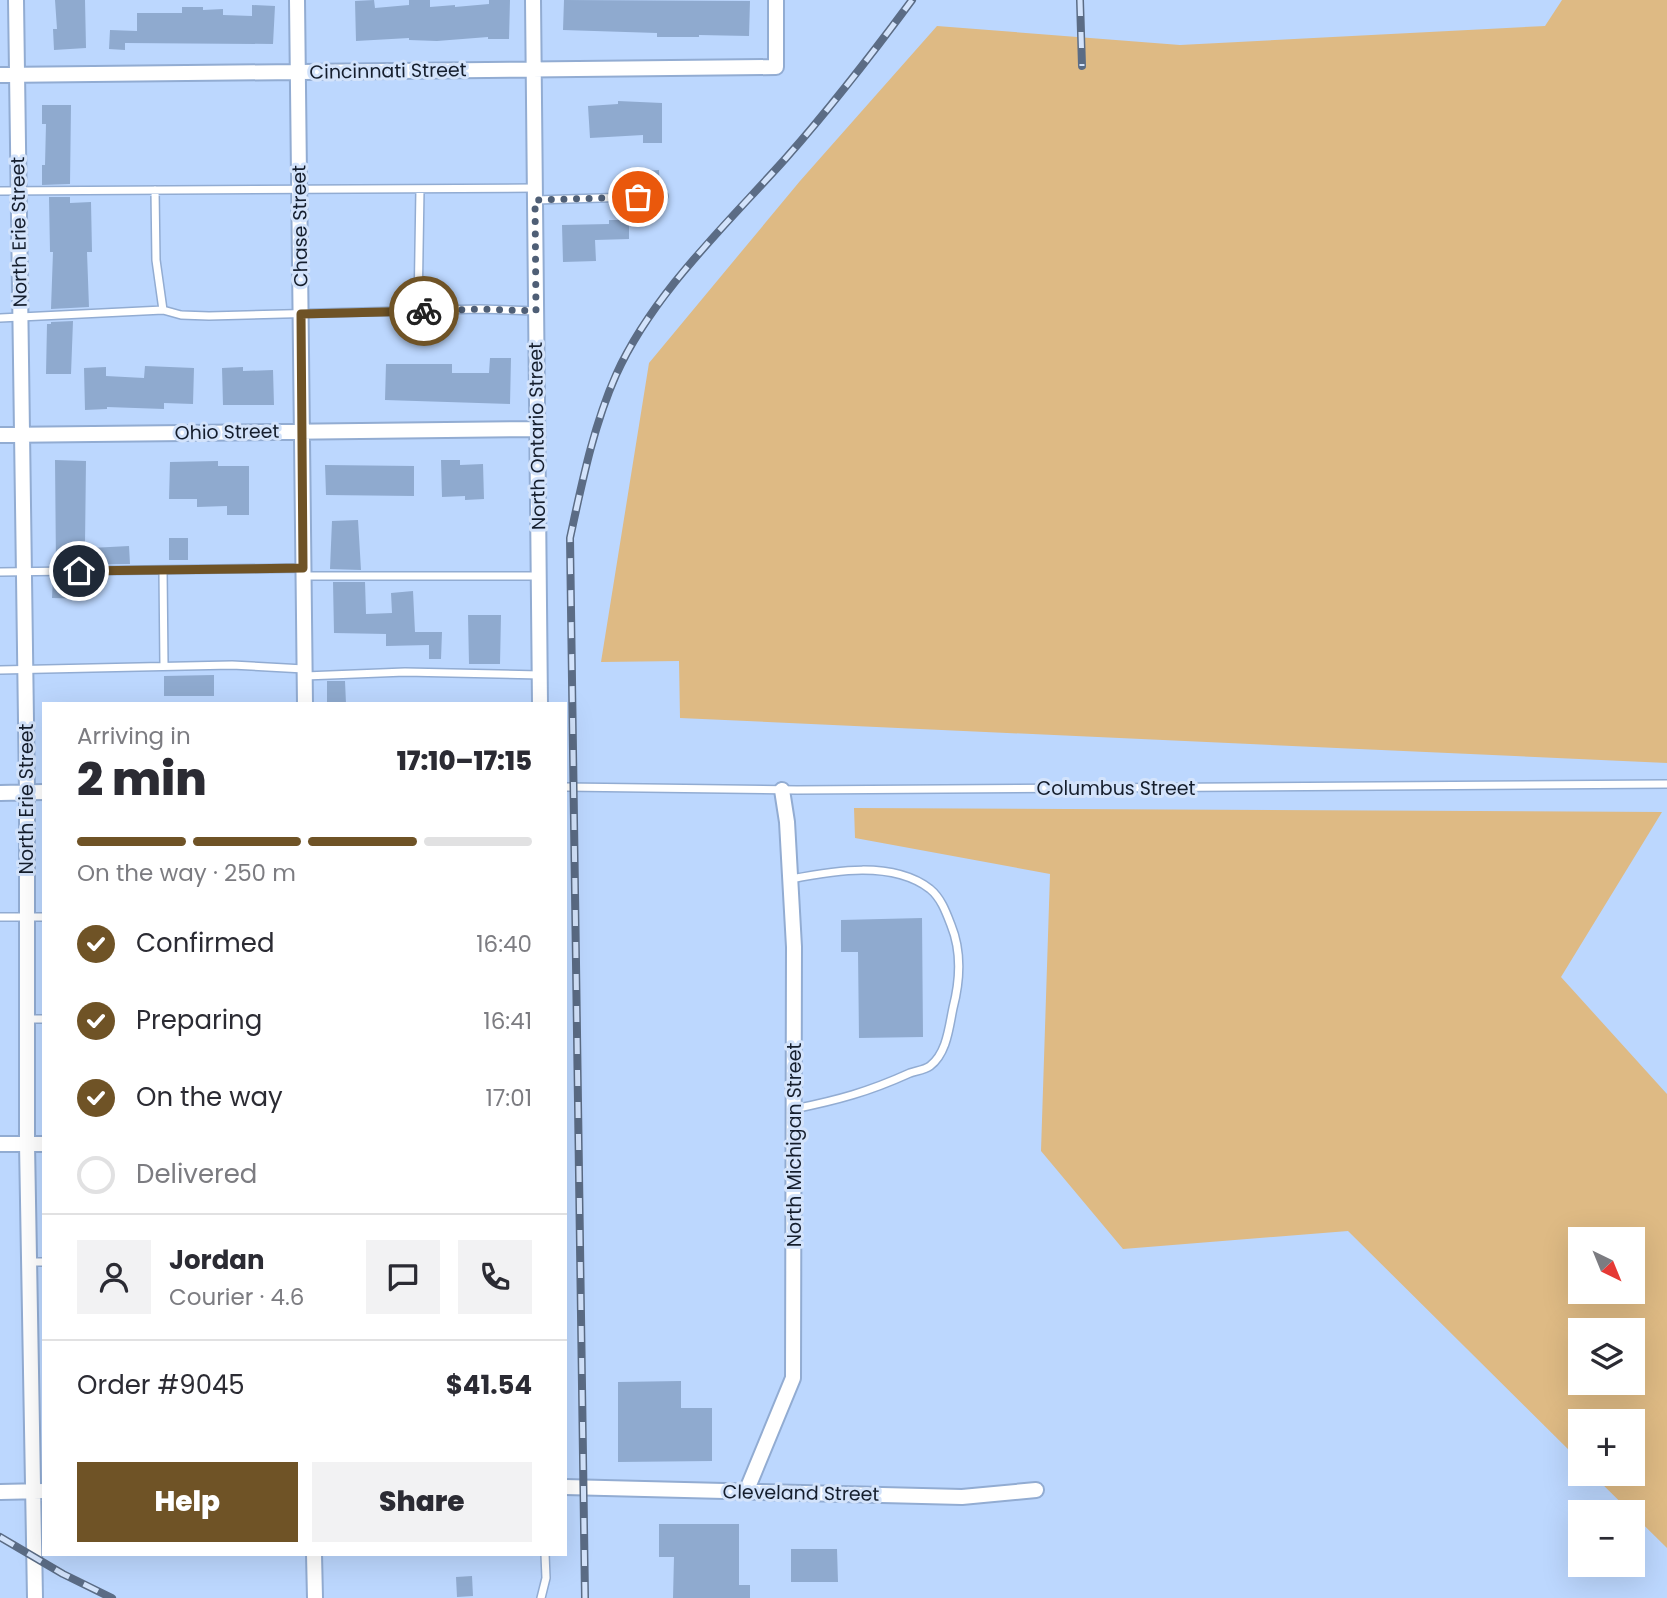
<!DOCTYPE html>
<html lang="en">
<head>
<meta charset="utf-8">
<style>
  :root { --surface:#fff; --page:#f2f2f3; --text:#2b2b33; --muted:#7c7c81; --line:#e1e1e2; --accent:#6f5326 }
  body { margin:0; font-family:Poppins,sans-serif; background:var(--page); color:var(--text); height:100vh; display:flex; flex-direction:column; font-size:26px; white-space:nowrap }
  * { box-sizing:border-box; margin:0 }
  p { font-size:23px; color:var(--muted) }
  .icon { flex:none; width:38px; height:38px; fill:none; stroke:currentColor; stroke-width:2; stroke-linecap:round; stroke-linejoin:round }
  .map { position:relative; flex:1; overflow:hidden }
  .details { position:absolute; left:42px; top:702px; width:525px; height:854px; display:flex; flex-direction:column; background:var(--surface); border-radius:0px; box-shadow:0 7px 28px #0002 }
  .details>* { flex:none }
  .needle { width:46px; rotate:137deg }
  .controls { position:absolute; left:1568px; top:1227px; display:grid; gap:14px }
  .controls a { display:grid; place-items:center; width:77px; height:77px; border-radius:0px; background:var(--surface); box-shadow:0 7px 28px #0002; font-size:35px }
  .pin { position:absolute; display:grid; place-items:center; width:60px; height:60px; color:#fff; margin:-30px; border:4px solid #fff; border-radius:50%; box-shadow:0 2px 7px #0007 }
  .courier { position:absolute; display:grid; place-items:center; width:70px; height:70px; margin:-35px; border:5px solid #6f5326; border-radius:50%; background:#fff; color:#222; box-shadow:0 2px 9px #0007 }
  .headline em { font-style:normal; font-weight:800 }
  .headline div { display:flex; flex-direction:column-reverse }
  .headline { display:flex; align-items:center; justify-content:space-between; height:119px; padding:0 35px }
  h1 { font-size:46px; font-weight:800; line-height:52px }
  .bar { display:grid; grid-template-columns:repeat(4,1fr); gap:10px 7px; align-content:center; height:84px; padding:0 35px }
  .bar i { height:9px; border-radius:5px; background:var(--line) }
  .bar .active { background:var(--accent) }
  .bar p { grid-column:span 4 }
  .line { display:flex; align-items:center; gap:18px; padding:0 35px; border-top:2px solid var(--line) }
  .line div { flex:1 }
  .round { display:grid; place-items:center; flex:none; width:74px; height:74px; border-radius:0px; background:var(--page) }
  ol { padding:0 35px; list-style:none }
  li { display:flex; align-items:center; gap:21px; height:77px }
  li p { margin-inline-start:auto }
  li .icon { padding:7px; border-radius:50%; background:var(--accent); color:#fff; stroke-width:4 }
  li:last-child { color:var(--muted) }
  li i { width:38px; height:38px; border:4px solid var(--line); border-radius:50% }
  .cta { display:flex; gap:14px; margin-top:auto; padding:14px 35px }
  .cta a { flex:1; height:80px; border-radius:0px; background:var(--accent); color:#fff; font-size:28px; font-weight:800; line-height:80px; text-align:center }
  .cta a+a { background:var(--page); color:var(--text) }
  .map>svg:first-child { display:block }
</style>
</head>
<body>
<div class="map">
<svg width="1667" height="1598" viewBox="0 0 1667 1598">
  <rect width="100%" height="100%" fill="#bcd7fe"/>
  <!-- green -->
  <path fill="#deba84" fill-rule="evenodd" d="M1562,0h105v763l-987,-45 -1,-57 -78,1 48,-299 151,-182 137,-155 243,19 365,-19z
    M854,808l808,4 -101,165 106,117v454l-75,-74h41v-53h-53v40l-232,-230 -225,18 -82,-98 9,-277 -195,-36zM1580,1239h53v53h-53zM1633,1330v52h-53v-52z"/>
  <!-- building -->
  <path fill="#8faacf" d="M55,0h30l1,48 -32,2 -1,-21h4z
    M374,0l1,8 34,-3v-5h21v7l25,-2v2l34,-3v-4h21l-1,39h-21v-2l-51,4 -28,-1v-2l-53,3 -1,-40z
    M564,0l186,1 -1,35 -50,-1v2h-42v-4l-94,-3z
    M252,5l23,1 -2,38 -148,-1v7l-16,-1 1,-19 27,1v-18h45v-6h21v3l20,-1v6l29,1z
    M618,101l44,2v40h-19v-8l-53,3 -2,-32 30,-2z
    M42,105h29l-1,79 -28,1v-20h3l1,-41h-4z
    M659,170l1,18 -14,1 -1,-18z
    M49,197h21v6l21,-1 1,50h-5l2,55 -38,2 2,-57h-3z
    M609,220h20v19l-34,1 1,21 -33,1 -1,-37 47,-1z
    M73,321l-2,53h-25l1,-50h4v-2z
    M490,358h21l-1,46 -125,-4 1,-36h66v9h37z
    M145,366l49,2 -1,36 -29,-1v6l-57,-2v2l-22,1 -1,-42 22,-1v9l38,2z
    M243,367v4l30,-1 1,35h-51l-1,-37z
    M55,460l31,1 -1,83h6v4l38,-2 1,18 -74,1z
    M441,460h19v5l23,-1 1,35 -19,1v-4l-23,1z
    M218,461v5h31v49h-22v-9l-30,1v-8h-28l1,-37z
    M325,465l89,1v30l-88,-1z
    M358,520l3,50 -31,-1 2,-48z
    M169,538h19v22h-19z
    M91,577l-1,22 -38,-1 1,-20z
    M333,582h32l1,32 26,-1 -1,-20 22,-2 2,41h27l-1,27h-12v-14l-43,1v-12l-52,-1z
    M468,615h33l-1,49h-31z
    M214,675v21h-50v-20z
    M327,681h18l1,23h-19z
    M922,918l1,119 -64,1 -1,-86h-17v-32z
    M681,1381v27h31v53l-94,1v-80z
    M659,1524h80v61h11v13h-77l1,-41h-15z
    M791,1549h46l1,33h-47z
    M472,1576l1,20 -16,1 -1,-20z"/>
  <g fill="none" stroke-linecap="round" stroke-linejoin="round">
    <!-- service casing -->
    <g stroke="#92acd2" stroke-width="10">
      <path id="service" d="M155,190l1,70 7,50
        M0,191l535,-3
        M536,200l128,-4
        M418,311l2,-122
        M0,318l163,-8 18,5 28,1 271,-7 56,2
        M163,570l1,96
        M0,572l303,-4
        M304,576h235
        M0,670l232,-5 72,4
        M305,676l100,-4 135,3
        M565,787l232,3 870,-6
        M791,879c42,-8 101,-19 139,10 11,9 16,23 21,36 11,27 9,56 2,83 -4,19 -6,45 -23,58 -5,4 -15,5 -20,7 -42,19 -72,27 -116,36
        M0,917h44
        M27,1019h17
        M30,1262h14
        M541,1598l5,-20 -1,-24"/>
    </g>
    <!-- minor casing -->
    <g stroke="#92acd2" stroke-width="18">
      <path id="minor" d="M16,0l11,793v351l8,454
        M297,0l8,704
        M533,0l7,704
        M0,75l776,-8v-67
        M0,435l537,-6
        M0,793l44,-1
        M0,1144h44
        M565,1487l397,10 74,-7
        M0,1492l44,-1
        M746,1492l47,-114 1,-431 -7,-125 -5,-32
        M314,1554l1,44"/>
    </g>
    <!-- service -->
    <use href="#service" stroke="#fff" stroke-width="7"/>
    <!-- minor -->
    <use href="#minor" stroke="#fff" stroke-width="14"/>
    <!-- rail casing -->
    <g stroke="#5b6c85" stroke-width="8">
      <path id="rail" d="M1080,0l2,66
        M0,1537l63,37 49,24
        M585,1598l-15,-1060c12,-55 23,-111 46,-163 37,-82 111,-151 170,-217 45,-51 86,-104 126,-158"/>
    </g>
    <!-- rail -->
    <use href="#rail" stroke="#d3e3fb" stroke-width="5" stroke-dasharray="16" stroke-linecap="butt"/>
  </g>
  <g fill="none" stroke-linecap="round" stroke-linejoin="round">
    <!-- done -->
    <path stroke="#4f5f76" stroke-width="7" stroke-dasharray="0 12.6" d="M424,311l56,-2 56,2 -1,-111 103,-3"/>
    <!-- route -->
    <path stroke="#6f5326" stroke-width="9" d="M79,571l224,-3 -2,-254 123,-3"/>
  </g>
  <g text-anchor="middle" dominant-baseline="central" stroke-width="6" stroke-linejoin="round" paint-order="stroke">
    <!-- street labels -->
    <g font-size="19" fill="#151e2d" stroke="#d3e3fb">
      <text transform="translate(388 71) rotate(-1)">Cincinnati Street</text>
      <text transform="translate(300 226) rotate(-91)">Chase Street</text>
      <text transform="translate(19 232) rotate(-91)">North Erie Street</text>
      <text transform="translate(227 432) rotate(-1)">Ohio Street</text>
      <text transform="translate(537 436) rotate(-91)">North Ontario Street</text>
      <text x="1116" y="788">Columbus Street</text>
      <text transform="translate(26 799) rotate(-90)">North Erie Street</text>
      <text transform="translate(794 1145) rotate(-90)">North Michigan Street</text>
      <text transform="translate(801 1493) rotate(1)">Cleveland Street</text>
    </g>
  </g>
</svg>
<div class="controls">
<a><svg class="needle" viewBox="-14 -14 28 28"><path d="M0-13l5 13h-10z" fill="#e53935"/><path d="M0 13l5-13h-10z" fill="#7c7c81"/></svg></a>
<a><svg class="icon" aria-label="layers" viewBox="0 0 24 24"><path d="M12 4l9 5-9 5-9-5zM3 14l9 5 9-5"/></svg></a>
<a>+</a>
<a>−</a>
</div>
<div class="pin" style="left:638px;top:197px;background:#ea580c"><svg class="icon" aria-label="bag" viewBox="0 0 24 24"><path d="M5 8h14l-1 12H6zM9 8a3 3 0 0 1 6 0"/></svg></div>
<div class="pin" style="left:79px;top:571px;background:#1f2937"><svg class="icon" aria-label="home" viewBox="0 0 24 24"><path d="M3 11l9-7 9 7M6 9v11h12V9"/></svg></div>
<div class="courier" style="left:424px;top:311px"><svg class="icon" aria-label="bike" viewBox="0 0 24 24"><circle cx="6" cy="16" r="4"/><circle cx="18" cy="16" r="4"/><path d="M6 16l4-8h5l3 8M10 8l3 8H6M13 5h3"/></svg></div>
<section class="details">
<div class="headline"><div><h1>2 min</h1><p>Arriving in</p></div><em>17:10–17:15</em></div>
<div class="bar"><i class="active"></i><i class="active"></i><i class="active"></i><i></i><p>On the way · 250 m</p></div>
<ol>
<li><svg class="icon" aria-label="check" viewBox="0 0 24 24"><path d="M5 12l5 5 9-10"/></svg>Confirmed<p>16:40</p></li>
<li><svg class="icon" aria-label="check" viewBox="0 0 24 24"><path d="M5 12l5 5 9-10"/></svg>Preparing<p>16:41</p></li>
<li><svg class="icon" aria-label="check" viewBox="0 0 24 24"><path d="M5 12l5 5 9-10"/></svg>On the way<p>17:01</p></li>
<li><i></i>Delivered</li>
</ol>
<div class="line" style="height:126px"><a class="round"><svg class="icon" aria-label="person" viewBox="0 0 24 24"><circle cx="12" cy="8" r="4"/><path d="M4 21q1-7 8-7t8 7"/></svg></a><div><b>Jordan</b><p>Courier · 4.6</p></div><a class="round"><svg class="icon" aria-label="chat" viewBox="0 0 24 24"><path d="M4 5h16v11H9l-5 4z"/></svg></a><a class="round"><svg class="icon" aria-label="phone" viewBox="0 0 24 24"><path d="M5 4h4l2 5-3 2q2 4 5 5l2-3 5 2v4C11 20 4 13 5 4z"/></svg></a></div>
<div class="line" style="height:91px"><div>Order #9045</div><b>$41.54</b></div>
<div class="cta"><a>Help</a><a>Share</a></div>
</section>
</div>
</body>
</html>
